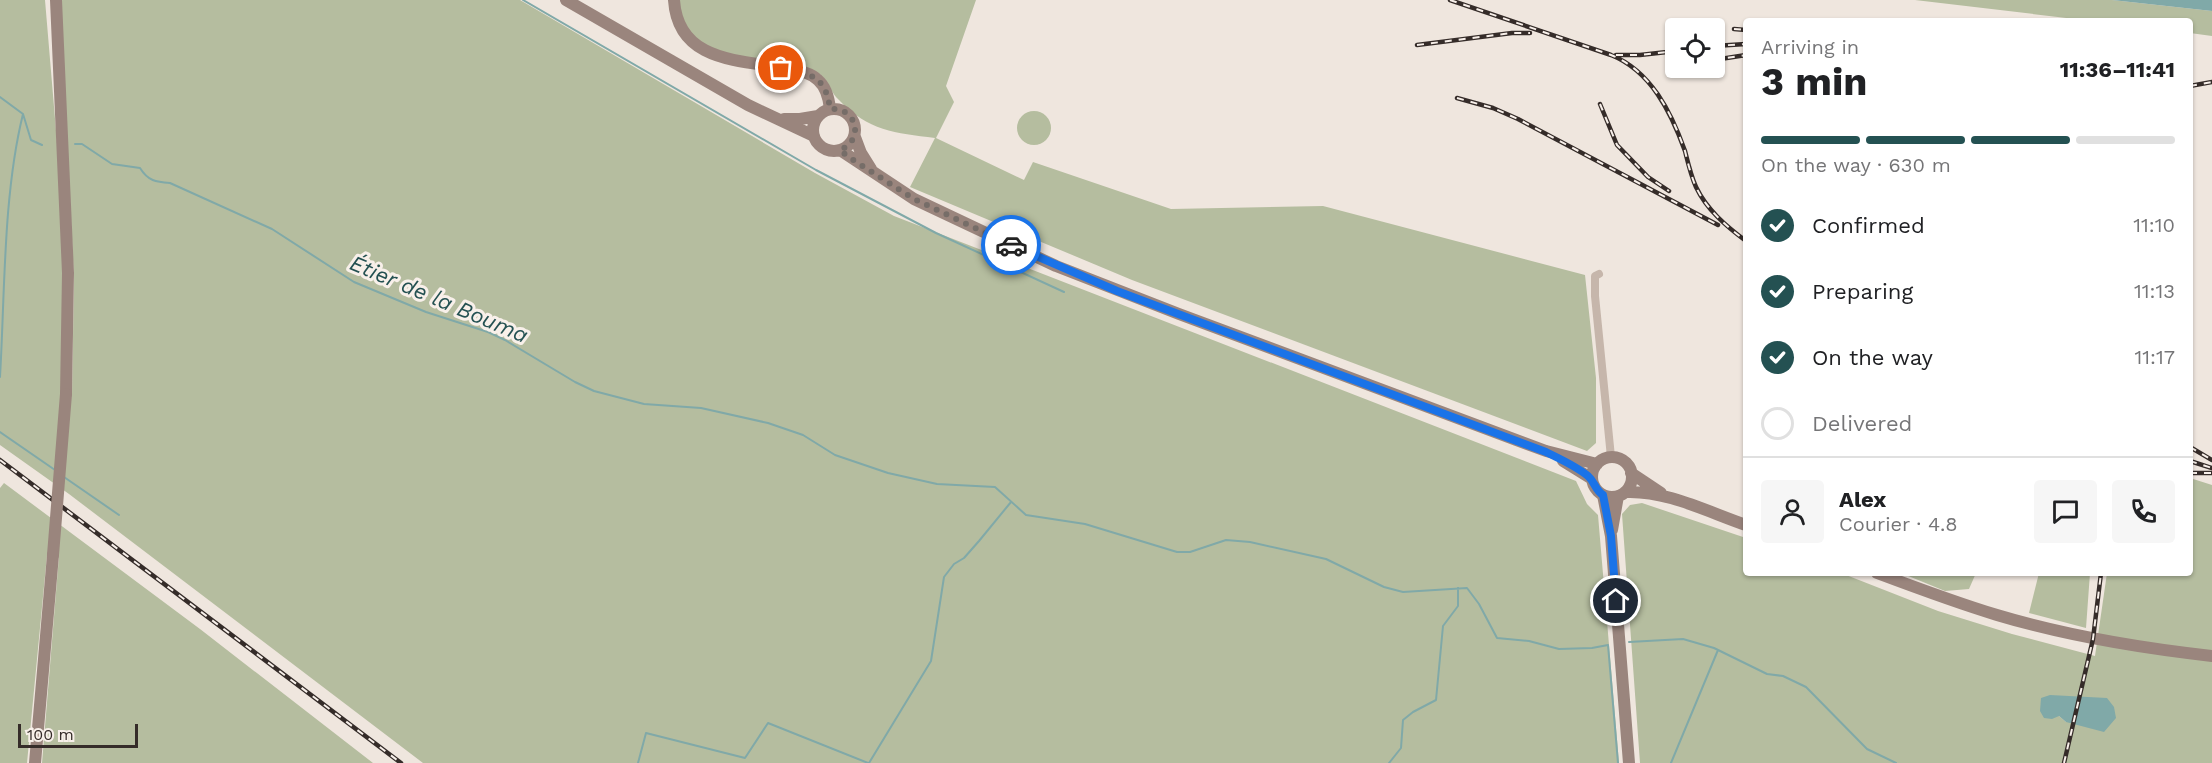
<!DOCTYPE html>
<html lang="en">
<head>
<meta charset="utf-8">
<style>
  :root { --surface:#fff; --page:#f6f6f6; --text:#202124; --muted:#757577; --line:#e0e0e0; --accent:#245152 }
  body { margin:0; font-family:"Work Sans",sans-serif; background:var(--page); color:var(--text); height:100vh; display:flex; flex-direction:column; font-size:22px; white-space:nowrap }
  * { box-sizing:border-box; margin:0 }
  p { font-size:20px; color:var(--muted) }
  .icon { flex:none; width:33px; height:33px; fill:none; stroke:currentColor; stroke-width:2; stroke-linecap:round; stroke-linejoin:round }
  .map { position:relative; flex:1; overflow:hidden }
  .panel { position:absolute; left:1743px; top:18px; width:450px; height:558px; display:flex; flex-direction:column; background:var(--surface); border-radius:6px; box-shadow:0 2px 4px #0004 }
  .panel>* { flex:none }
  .controls { position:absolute; left:1665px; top:18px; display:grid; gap:12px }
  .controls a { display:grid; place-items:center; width:60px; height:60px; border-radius:6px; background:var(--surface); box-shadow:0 2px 4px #0004; font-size:30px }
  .scale { position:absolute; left:18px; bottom:15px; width:120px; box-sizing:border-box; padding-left:6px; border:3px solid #352c29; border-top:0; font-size:16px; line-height:21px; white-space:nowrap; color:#352c29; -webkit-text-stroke:4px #f8f0ea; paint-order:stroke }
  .pin { position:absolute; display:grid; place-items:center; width:51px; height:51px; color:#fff; margin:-26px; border:3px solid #fff; border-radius:50%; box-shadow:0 2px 6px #0007 }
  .courier { position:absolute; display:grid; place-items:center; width:60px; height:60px; margin:-30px; border:4px solid #1a73e8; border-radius:50%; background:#fff; color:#222; box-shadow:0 2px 8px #0007 }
  .summary em { font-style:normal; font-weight:700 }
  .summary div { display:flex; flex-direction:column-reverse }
  .summary { display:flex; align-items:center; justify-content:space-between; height:102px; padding:0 18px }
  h1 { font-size:39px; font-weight:700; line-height:45px }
  .bar { display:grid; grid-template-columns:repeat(4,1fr); gap:9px 6px; align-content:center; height:72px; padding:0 18px }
  .bar i { height:8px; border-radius:4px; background:var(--line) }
  .bar .current { background:var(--accent) }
  .bar p { grid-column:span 4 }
  .line { display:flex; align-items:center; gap:15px; padding:0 18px; border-top:2px solid var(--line) }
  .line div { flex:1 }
  .round { display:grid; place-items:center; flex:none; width:63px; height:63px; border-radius:6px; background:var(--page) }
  ol { padding:0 18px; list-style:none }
  li { display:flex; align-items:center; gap:18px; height:66px }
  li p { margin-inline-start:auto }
  li .icon { padding:6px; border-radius:50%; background:var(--accent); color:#fff; stroke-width:4 }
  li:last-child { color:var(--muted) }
  li i { width:33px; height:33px; border:3px solid var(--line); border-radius:50% }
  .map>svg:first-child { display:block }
</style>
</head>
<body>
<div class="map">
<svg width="2212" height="763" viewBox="0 0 2212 763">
  <rect width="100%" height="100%" fill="#efe6de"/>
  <!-- green -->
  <path fill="#b5bd9f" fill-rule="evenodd" d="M0,0h45l15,178 12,216 2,-115 -14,-279h460l295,173 79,43 682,265 11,23 11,11 21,248h-1196l-354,-269 -69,-49z
    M679,0h297l-30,86 8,16 -18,36 88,42 9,-18 138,47 152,-3 262,69 11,103v65l-9,8 -455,-171 -222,-93 25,-49c-40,-5 -67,-7 -96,-38 -9,-8 -8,-16 -19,-26 -39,-8 -99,-12 -129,-39 -10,-9 -11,-23 -12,-35z
    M1915,0h197l100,11v25l-22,-3v-12h-98z
    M1017 128a17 17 0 1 1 34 0a17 17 0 1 1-34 0Z
    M2190,478l22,7v278h-572l-18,-249 8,-9 12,-2 104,35v35h95l97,38 74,23 83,22 12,-83h83zM2084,698h23l-41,24 -7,-6z
    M4,483l196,146 173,134h-331l17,-207 -12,-1 -20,208h-27v-275z
    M1901,573h75l-7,16 -24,2z
    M2039,573h51l-4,55 -57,-15z"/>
  <!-- water -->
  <path fill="#80a9a8" d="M2112,0h100v11z
    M2050,695l57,3 7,9 2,11 -12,14 -38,-10 -7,-6 -7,3 -8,-1 -4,-7 1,-13z"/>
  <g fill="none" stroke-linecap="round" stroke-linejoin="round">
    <!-- stream -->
    <path stroke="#80a9a8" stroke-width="2" d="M523,0l293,170 120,63 128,59
      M0,97l23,17 8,26 11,5
      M75,144h7l30,20 28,4c8,13 16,14 30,15l102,46 82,53 72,30 62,20 17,8 70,42 19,9 50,13 57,4 67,15 35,12 32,20 53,18 49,11 58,3 31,28 59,9 92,28h13l36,-12 24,2 76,17 58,28 19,5 64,-4 12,16 18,34 32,3 30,8 33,-1 16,-3 10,118
      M0,377c5,-85 3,-182 23,-263
      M0,432l55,38
      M64,477l55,38
      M1629,642l54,-3 31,9 53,26 16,2 23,11 61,62 29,14
      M638,763l8,-30 99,25 23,-35 100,40
      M869,763l62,-102 13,-84 10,-13 10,-6 15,-17 32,-39
      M1389,763l12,-15 2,-28 10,-8 23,-12 7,-74 15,-20v-18
      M1671,763l47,-113"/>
    <!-- street -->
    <path stroke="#c6b6ab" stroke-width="8" d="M1599,274l-4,2v20l16,161"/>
    <!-- secondary -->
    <path stroke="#9a857d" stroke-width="12" d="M56,0l12,273 -2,121
      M566,0l182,105 66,31
      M674,0c4,61 63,60 110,68 11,3 25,3 34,12 8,7 11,19 12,29
      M813 130a21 21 0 1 1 42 0a21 21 0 1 1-42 0Z
      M784,119h16l18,-3
      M855,137l6,16 10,16
      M840,150l74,49 142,67 123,48 367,137 51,13
      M1592 477a20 20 0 1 1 40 0a20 20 0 1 1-40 0Z
      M1563,461l29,18
      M1631,473l30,20
      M1625,492c41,-2 83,20 121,33
      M1603,495l8,41 18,227
      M1612,530l6,-34
      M1877,573c40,15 80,30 120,42 70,21 143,33 215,41
      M35,763l18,-208"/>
    <!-- rail casing -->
    <g stroke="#352c29" stroke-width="4.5">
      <path id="rail" d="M1450,0l161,55c40,16 60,57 74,96 3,12 6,25 11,36 11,23 30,39 50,54
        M1734,29l12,1
        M1417,45l95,-12h18
        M1714,46l32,-2
        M1616,55h24l36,-4
        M1714,60l32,-5
        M2190,86l22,-4
        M1457,98l36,10 25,11 200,106
        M1600,104l17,41 31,32 21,14
        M2190,447l22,13
        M0,460l401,303
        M2190,461l22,7
        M2190,473h22
        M2064,763l29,-124 8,-66"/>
    </g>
    <!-- rail -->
    <use href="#rail" stroke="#f8f0ea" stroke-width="2" stroke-dasharray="7" stroke-linecap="butt"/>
    <!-- secondary-bridge -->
    <path stroke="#9a857d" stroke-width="12" d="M53,555l13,-161"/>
  </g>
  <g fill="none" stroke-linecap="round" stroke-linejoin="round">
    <!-- done -->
    <path stroke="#766d68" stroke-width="6" stroke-dasharray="0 10.8" d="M781,68c29,5 45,8 49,41 27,-2 35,31 10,41l7,6 67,43 97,46"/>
    <!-- route -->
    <path stroke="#1a73e8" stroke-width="8" d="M1011,245l106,46 429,161c14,7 30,14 42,24 7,6 7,14 15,19l8,41 5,65"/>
  </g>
  <g text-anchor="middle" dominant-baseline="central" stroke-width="6" stroke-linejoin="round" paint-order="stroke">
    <!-- water labels -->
    <g font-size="22" font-style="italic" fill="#245152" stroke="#f8f0ea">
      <text transform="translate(439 299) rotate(23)">Étier de la Bouma</text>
    </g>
  </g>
</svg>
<div class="controls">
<a><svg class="icon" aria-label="locate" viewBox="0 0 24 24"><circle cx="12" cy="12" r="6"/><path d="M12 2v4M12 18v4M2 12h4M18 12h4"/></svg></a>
</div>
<div class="scale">100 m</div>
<div class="pin" style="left:781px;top:68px;background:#ea580c"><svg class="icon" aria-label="bag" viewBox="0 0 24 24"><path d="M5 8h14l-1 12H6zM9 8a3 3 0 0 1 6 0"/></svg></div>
<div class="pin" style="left:1616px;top:601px;background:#1f2937"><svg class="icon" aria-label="home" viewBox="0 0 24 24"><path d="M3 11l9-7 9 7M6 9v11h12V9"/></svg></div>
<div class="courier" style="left:1011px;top:245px"><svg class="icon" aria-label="car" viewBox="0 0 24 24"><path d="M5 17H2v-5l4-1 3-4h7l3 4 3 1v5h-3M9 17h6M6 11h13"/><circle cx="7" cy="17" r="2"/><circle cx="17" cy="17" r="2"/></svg></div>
<section class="panel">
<div class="summary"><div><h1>3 min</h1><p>Arriving in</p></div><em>11:36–11:41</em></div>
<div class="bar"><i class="current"></i><i class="current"></i><i class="current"></i><i></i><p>On the way · 630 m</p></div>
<ol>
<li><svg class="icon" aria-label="check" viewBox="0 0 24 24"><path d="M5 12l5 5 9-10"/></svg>Confirmed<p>11:10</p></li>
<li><svg class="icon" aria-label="check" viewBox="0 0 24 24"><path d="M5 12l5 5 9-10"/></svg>Preparing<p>11:13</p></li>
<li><svg class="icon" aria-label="check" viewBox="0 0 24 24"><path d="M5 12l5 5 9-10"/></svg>On the way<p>11:17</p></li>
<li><i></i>Delivered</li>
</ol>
<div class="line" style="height:108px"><a class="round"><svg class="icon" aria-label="person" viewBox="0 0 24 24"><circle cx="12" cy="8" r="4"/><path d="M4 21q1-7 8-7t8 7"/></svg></a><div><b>Alex</b><p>Courier · 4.8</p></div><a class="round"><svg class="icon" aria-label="chat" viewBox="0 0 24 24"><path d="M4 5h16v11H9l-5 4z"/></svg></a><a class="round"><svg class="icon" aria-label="phone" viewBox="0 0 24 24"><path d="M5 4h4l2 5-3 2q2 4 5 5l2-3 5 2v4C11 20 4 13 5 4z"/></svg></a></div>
</section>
</div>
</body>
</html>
